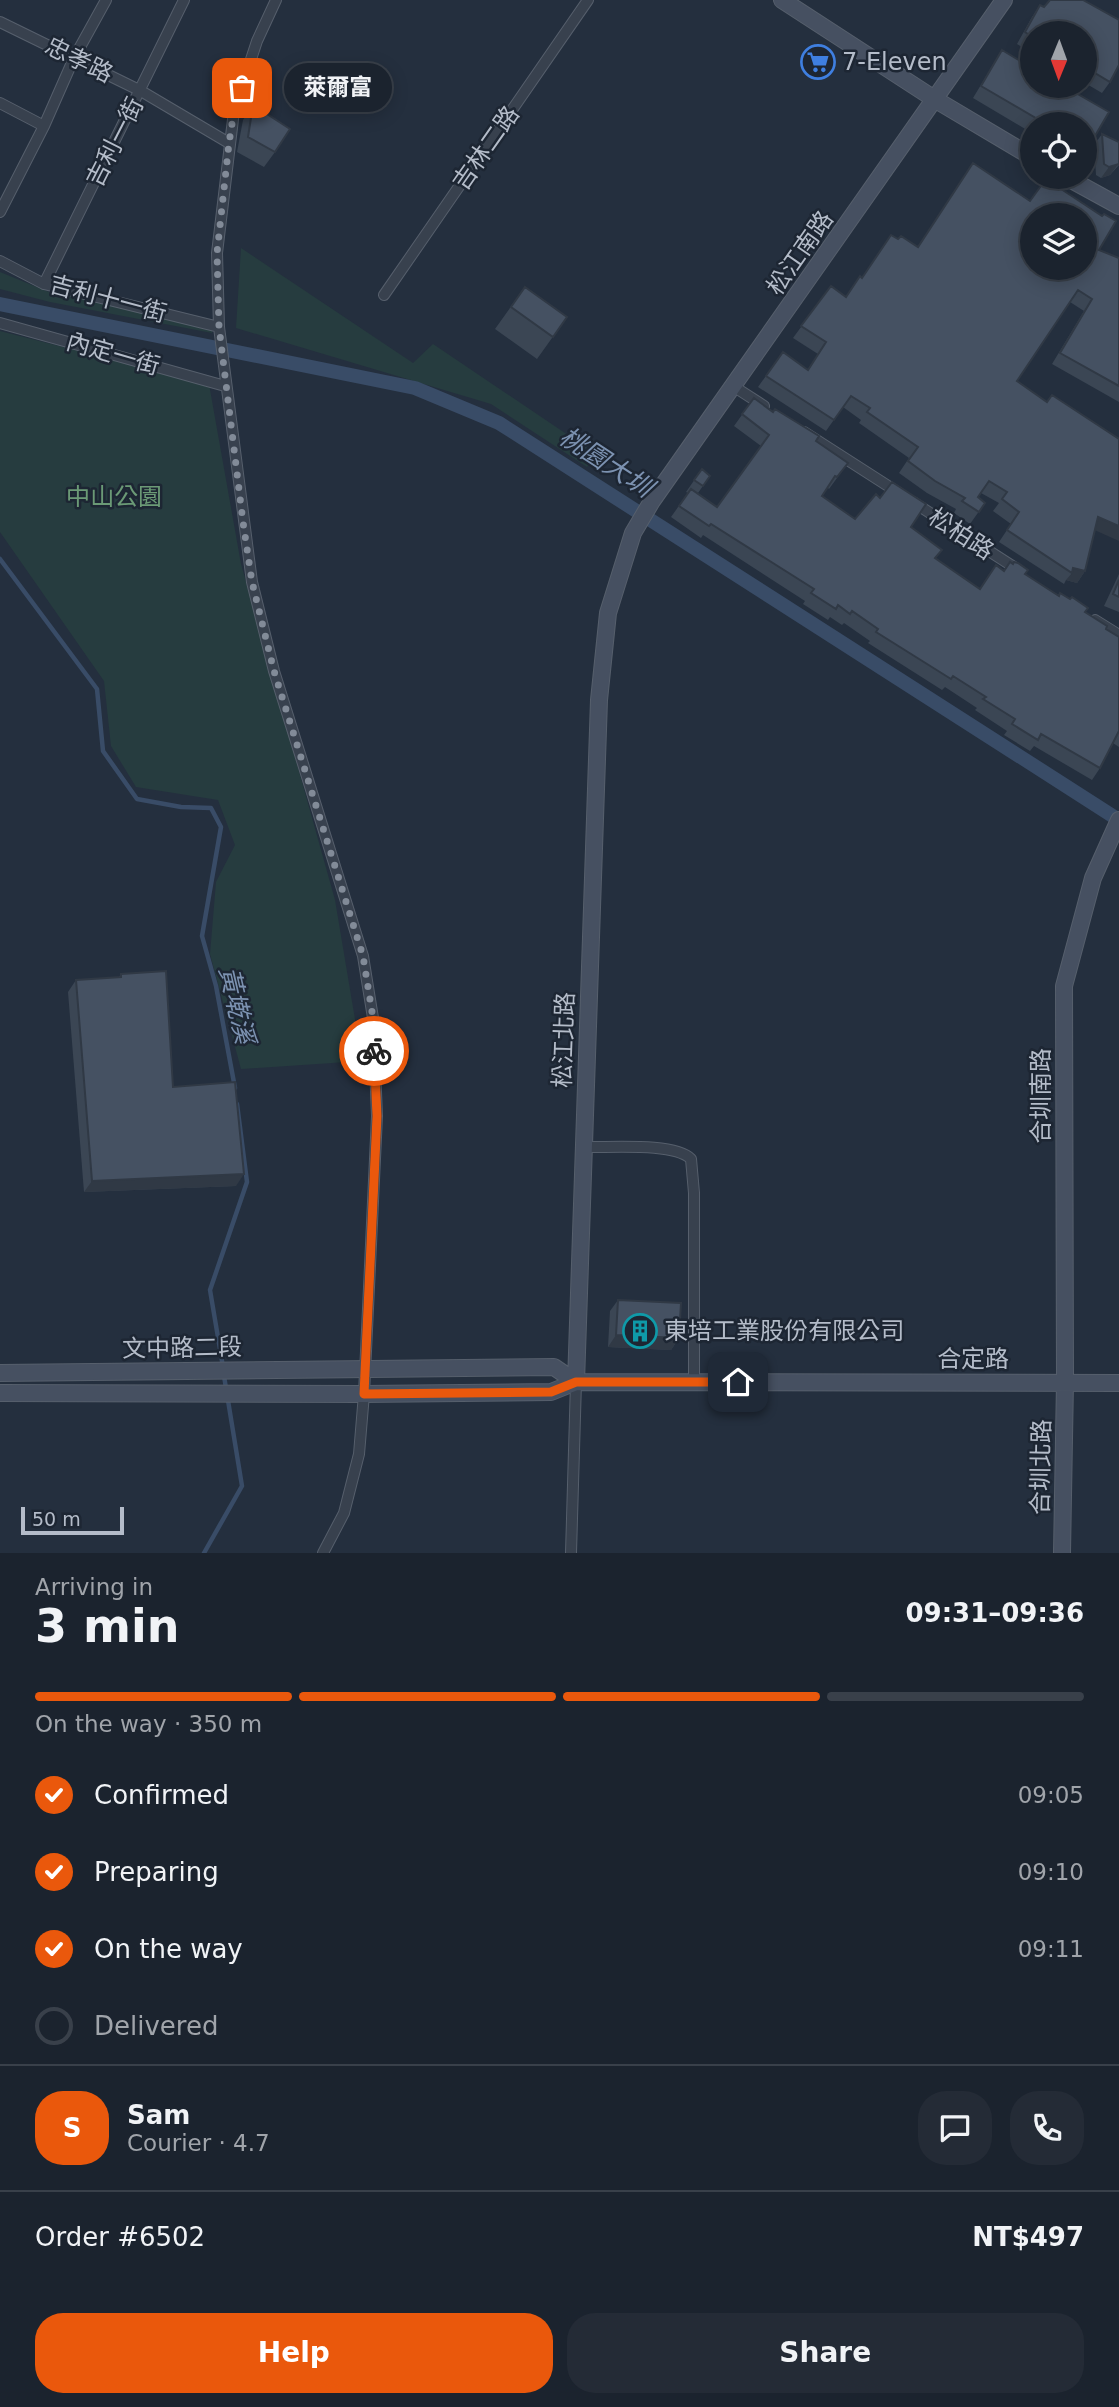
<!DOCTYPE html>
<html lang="en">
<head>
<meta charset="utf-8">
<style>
  :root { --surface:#1b232e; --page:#242b36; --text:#f1f3f6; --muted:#a0a4aa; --line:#39404a; --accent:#ea580c }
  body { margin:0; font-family:"DejaVu Sans","Noto Sans TC",sans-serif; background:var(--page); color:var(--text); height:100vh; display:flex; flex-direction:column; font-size:26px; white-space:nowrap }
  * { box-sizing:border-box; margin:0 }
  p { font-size:23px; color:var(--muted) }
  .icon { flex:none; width:38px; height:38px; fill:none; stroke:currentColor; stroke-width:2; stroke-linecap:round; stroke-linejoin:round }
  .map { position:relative; height:1553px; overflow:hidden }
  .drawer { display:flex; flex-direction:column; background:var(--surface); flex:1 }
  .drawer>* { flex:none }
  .needle { width:46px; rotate:181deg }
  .buttons { position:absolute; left:1020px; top:21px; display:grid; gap:14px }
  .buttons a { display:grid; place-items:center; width:77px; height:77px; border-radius:50%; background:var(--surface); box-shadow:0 4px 18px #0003,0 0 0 2px var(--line); font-size:35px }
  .scale { position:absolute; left:21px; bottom:18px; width:103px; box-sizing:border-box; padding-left:7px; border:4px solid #b4bcc9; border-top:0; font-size:19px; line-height:24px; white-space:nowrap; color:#b4bcc9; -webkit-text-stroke:5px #1d2633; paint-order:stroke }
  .pin { position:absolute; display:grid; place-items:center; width:60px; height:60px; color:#fff; margin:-30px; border-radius:14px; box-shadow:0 4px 10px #0006 }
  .courier { position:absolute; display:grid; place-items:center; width:70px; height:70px; margin:-35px; border:5px solid #ea580c; border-radius:50%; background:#fff; color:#222; box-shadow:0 2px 9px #0007 }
  .bubble { position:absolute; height:49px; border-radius:24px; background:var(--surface); box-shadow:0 4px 18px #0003,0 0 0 2px var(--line); font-size:23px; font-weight:700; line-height:49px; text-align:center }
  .head em { font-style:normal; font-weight:700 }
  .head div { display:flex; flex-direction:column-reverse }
  .head { display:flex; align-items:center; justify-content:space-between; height:119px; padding:0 35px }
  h1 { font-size:46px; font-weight:700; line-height:52px }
  .bar { display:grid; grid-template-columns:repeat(4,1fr); gap:10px 7px; align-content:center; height:84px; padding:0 35px }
  .bar i { height:9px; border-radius:5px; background:var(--line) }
  .bar .on { background:var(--accent) }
  .bar p { grid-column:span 4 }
  .line { display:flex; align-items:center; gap:18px; padding:0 35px; border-top:2px solid var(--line) }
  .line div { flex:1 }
  .round { display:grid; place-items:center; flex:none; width:74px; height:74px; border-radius:28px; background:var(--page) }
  ol { padding:0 35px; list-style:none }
  li { display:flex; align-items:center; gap:21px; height:77px }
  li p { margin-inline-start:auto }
  li .icon { padding:7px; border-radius:50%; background:var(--accent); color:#fff; stroke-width:4 }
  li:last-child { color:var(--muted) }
  li i { width:38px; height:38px; border:4px solid var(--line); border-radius:50% }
  .button { display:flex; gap:14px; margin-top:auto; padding:14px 35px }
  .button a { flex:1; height:80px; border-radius:28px; background:var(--accent); color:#fff; font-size:28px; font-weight:700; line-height:80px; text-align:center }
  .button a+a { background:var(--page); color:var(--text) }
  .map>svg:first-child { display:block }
</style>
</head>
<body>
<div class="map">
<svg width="1119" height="1553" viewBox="0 0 1119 1553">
  <rect width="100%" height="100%" fill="#242f3e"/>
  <!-- green -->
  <path fill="#263c3f" d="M241,248l172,115 20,-19 163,110 -9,13 -96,-63 -255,-76z
    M0,272l49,20 163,31v10l-162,-31 -50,-13z
    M0,331l209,53 32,180 94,336 27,161 -121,8 -31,-115 6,-72 19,-37 -17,-45 -82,-13 -25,-41 -7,-65 -104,-149z"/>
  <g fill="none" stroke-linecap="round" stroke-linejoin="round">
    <!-- stream -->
    <path stroke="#394c67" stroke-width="4.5" d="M0,559l97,130 6,62 34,48 44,8 30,1 10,19 -19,109 14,50 19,102
      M223,1367l-13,-77 37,-108 -10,-78
      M204,1553l38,-67 -18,-110"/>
    <!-- canal -->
    <path stroke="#394c67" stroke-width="14" d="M0,304l415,84 84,35 620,397"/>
    <!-- street casing -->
    <g stroke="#565f6c" stroke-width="12">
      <path id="street" d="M276,0l-19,41 -23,70 -17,142 2,74 33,255 22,89 89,285 10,62 4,98 -13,278 -5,60 -15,59 -21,40
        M0,22l141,69 88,52
        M0,103l44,23
        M0,212l44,-86 30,-68 32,-58
        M0,261l44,23 175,43
        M44,284l140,-284
        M384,295l204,-295
        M0,323l225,63
        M733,386l31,20
        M804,432l95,61
        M913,502l107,69
        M1095,620l24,15
        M583,1147c25,1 91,-5 108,12l3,34v189
        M571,1553l5,-171"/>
    </g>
    <!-- secondary casing -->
    <g stroke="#565f6c" stroke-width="18">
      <path id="secondary" d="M782,0l154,100 96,57
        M1066,177l53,29
        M0,1373l554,-6 22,15
        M576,1382l23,-682 9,-87 25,-80 19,-32 352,-501
        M0,1393l364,1 187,-2 25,-10 543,1
        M1062,1553l3,-171 -1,-396 29,-108 26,-58"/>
    </g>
    <!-- street -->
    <use href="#street" stroke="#38414e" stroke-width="10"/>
    <!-- secondary -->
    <use href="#secondary" stroke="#465061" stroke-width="16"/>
  </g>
  <!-- wall -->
  <path fill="#3b4654" d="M1050,0h33l36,20v45l-9,17 -8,11 -17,-10v-50h-53v20l-15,-9 15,-27 8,-12 4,2z
    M1002,50l30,18v18h41l-2,4 38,22 -24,41v-29h-53v9l-59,-35z
    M253,105l22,47 -11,15 -27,-15 6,-32z
    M1102,134l17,8v23l-9,10 -9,3 -5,-3 -2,-30z
    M898,239l19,8 182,3 20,8v144l-67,-38 32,-53 -14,-9 -53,79 78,150 -10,40 -8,12 -11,-3 -2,4 -65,-42 12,-18 -18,-13 6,-8 -18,-10 -3,4 7,6 -15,21 -16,-11 2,-4 -29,-16 -28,-20 10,-15 -50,-35 2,-3 -18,-13 -17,24 -68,-44 25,-35 25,18 10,-16 -25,-16 38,-52 15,11 16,-19z
    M525,287l42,30 -30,42 -42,-30z
    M754,398l94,65 -19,26 -2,-2 -5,9 33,23 56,8 25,31 43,31 25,-18 21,3 60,38 21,17 13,8v110l-6,-4 -13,25 -8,12 -58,-34 -4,5 -26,-16 3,-4 -32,-21 2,-2 -32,-21 -3,3 -74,-47 2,-2 -26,-18 -2,2 -12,-8 -2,3 -25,-16 2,-3 -102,-66 -2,3 -30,-21 17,-24 -2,-1 16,-23 8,7 -12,17 19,14 44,-61 -27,-20z
    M1119,574v38l-15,-6z
    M121,974l52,113 63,99 -152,6 -16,-200 8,-12 43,-3z
    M618,1300l61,38 -8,12 -63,-3 2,-36z"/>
  <!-- shaded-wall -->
  <path fill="#303945" d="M1119,163l-9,12 -9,3 8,-11z
    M1098,517l21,9v15l-29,-13z
    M1073,568l12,3 -8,12 -11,-3 6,-7z
    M244,1174l-8,12 -152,6 8,-11z
    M616,1335l63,3 -8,12 -63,-3z"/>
  <!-- building -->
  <path fill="#455162" stroke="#303945" stroke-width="2" fill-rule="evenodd" d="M1050,0h33l36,20v45l-9,17 -25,-15v-34h-53v4l-7,-5 15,-27 4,2z
    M1002,50l30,18v18h41l-2,4 38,22 -21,36 -3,-2v-22h-39l-65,-38z
    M253,105l37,24 -15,23 -27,-15z
    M1102,134l17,8v22l-10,3 -5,-3z
    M973,163l57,38 16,-22 56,37 2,-2 12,7 -17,29 20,8v128l-59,-33 32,-54 -14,-9 -61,91 30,21 5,-7 67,44v87l-21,-9 -13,54 -12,-3 -1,5 -65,-43 12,-18 -17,-13 5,-7 -18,-11 -11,16 7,6 -6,9 -17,-11 3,-3 -30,-17 -27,-20 10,-14 -51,-35 3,-4 -19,-12 -17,24 -68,-44 17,-24 25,18 18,-28 -25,-16 30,-40 15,11 14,-21 2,2 29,-43 7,4 3,-3 17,11zM1032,215h53v53h-53z
    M525,287l42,30 -14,20 -42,-30z
    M754,398l19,14 2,-3 44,27 -3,5 32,22 -11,14 -2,-1 -13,20 33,23 21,-25 4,4 12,-16 34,22 -15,23 31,23 -7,8 45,31 16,-24 8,6 6,-9 3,2 1,-2 4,1 10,7 -3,4 34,22 1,-3 10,6 2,-2 16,11 -3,4 22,14 -1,3 13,8v94l-19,37 -59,-34 -3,6 -26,-16 3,-5 -32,-20 3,-2 -33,-21 -2,3 -75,-47 2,-3 -26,-18 -2,3 -12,-9 -2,4 -25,-16 3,-4 -103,-65 -2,2 -30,-20 12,-17 26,18 52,-72 -27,-21z
    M702,469l8,7 -7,10 -9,-6z
    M1119,580v17l-6,-3z
    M166,971l7,116 62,-5 9,92 -152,7 -16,-201 45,-3v-3z
    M618,1300l63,3 -2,35 -63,-3z"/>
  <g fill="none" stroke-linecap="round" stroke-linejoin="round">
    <!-- done -->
    <path stroke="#828b98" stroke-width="7" stroke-dasharray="0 12.6" d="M242,88l-8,23 -5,32 -12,110 2,74 24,195 9,60 22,89 89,285 10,62 1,33"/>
    <!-- route -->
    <path stroke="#ea580c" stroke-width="9" d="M374,1051l3,65 -13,278 187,-2 25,-10h162"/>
  </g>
  <!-- icons -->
  <defs>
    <g id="supermarket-ring" transform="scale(1.75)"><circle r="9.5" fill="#1d2633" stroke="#3f7fe0" stroke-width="1.5"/><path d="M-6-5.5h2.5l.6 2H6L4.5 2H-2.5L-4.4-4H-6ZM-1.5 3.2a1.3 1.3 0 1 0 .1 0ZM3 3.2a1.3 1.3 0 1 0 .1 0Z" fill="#3f7fe0"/></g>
    <g id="building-ring" transform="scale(1.75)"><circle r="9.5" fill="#1d2633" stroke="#0f9aa8" stroke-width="1.5"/><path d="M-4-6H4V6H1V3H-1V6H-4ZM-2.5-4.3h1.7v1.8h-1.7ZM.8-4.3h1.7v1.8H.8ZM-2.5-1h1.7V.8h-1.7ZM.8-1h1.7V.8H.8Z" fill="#0f9aa8"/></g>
  </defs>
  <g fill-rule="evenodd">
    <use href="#supermarket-ring" x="818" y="62"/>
    <use href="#building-ring" x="640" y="1331"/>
  </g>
  <g text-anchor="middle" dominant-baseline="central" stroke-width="5" stroke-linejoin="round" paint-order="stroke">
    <!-- street labels -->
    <g font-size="24" fill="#b4bcc9" stroke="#1d2633">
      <text transform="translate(79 60) rotate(26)">忠孝路</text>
      <text transform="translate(115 142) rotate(-63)">吉利一街</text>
      <text transform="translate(486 148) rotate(-55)">吉林二路</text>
      <text transform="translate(800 253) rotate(-55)">松江南路</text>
      <text transform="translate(108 299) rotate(15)">吉利十一街</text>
      <text transform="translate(113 354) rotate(16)">內定一街</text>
      <text transform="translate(961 534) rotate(33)">松柏路</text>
      <text transform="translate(564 1040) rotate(-88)">松江北路</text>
      <text transform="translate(1041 1096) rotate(-90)">合圳南路</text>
      <text transform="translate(182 1348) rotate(-1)">文中路二段</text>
      <text x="973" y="1359">合定路</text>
      <text transform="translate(1041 1467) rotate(-89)">合圳北路</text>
    </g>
    <!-- poi labels -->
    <g font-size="24" fill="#b4bcc9" stroke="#1d2633" text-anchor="start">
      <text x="842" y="62">7-Eleven</text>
      <text x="664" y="1331">東培工業股份有限公司</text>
    </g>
    <!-- park labels -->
    <g font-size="24" fill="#6b9a76" stroke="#1d2633">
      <text x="114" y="497">中山公園</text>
    </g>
    <!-- water labels -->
    <g font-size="26" font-style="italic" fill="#7c92b1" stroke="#1d2633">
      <text transform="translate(606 462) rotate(33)">桃園大圳</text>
      <text transform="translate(237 1005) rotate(77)">黃墘溪</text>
    </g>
  </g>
</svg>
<div class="buttons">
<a><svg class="needle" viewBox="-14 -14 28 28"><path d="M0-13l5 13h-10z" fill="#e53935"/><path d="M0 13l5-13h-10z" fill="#a0a4aa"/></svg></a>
<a><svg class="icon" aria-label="locate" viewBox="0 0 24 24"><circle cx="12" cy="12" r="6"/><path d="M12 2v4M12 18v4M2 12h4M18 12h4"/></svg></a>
<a><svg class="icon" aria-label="layers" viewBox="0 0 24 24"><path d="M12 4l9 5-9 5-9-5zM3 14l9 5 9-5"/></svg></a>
</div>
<div class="scale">50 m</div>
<div class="pin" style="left:242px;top:88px;background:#ea580c"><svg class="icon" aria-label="bag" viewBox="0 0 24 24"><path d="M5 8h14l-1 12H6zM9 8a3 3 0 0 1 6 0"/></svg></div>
<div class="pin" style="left:738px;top:1382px;background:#1f2937"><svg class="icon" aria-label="home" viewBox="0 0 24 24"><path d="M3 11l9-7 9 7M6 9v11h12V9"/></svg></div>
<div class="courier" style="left:374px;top:1051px"><svg class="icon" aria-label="bike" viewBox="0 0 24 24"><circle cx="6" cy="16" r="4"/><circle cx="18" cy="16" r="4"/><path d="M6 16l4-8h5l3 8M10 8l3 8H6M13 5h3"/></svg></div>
<div class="bubble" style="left:284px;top:63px;width:108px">萊爾富</div>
</div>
<section class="drawer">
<div class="head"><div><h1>3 min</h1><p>Arriving in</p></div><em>09:31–09:36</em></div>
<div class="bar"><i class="on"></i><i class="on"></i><i class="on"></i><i></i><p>On the way · 350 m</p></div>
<ol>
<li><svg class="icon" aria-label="check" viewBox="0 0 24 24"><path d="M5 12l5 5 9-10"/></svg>Confirmed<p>09:05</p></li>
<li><svg class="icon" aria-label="check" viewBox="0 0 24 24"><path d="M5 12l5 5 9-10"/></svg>Preparing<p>09:10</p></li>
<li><svg class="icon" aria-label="check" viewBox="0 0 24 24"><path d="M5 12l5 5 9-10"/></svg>On the way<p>09:11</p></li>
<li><i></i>Delivered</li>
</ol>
<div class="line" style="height:126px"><b class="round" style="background:var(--accent);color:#fff">S</b><div><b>Sam</b><p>Courier · 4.7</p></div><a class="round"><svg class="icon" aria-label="chat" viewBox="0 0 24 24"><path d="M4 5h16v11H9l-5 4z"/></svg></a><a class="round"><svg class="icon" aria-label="phone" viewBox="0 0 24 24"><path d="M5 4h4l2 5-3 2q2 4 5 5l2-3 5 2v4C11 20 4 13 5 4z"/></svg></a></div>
<div class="line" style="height:91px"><div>Order #6502</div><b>NT$497</b></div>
<div class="button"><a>Help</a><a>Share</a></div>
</section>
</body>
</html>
